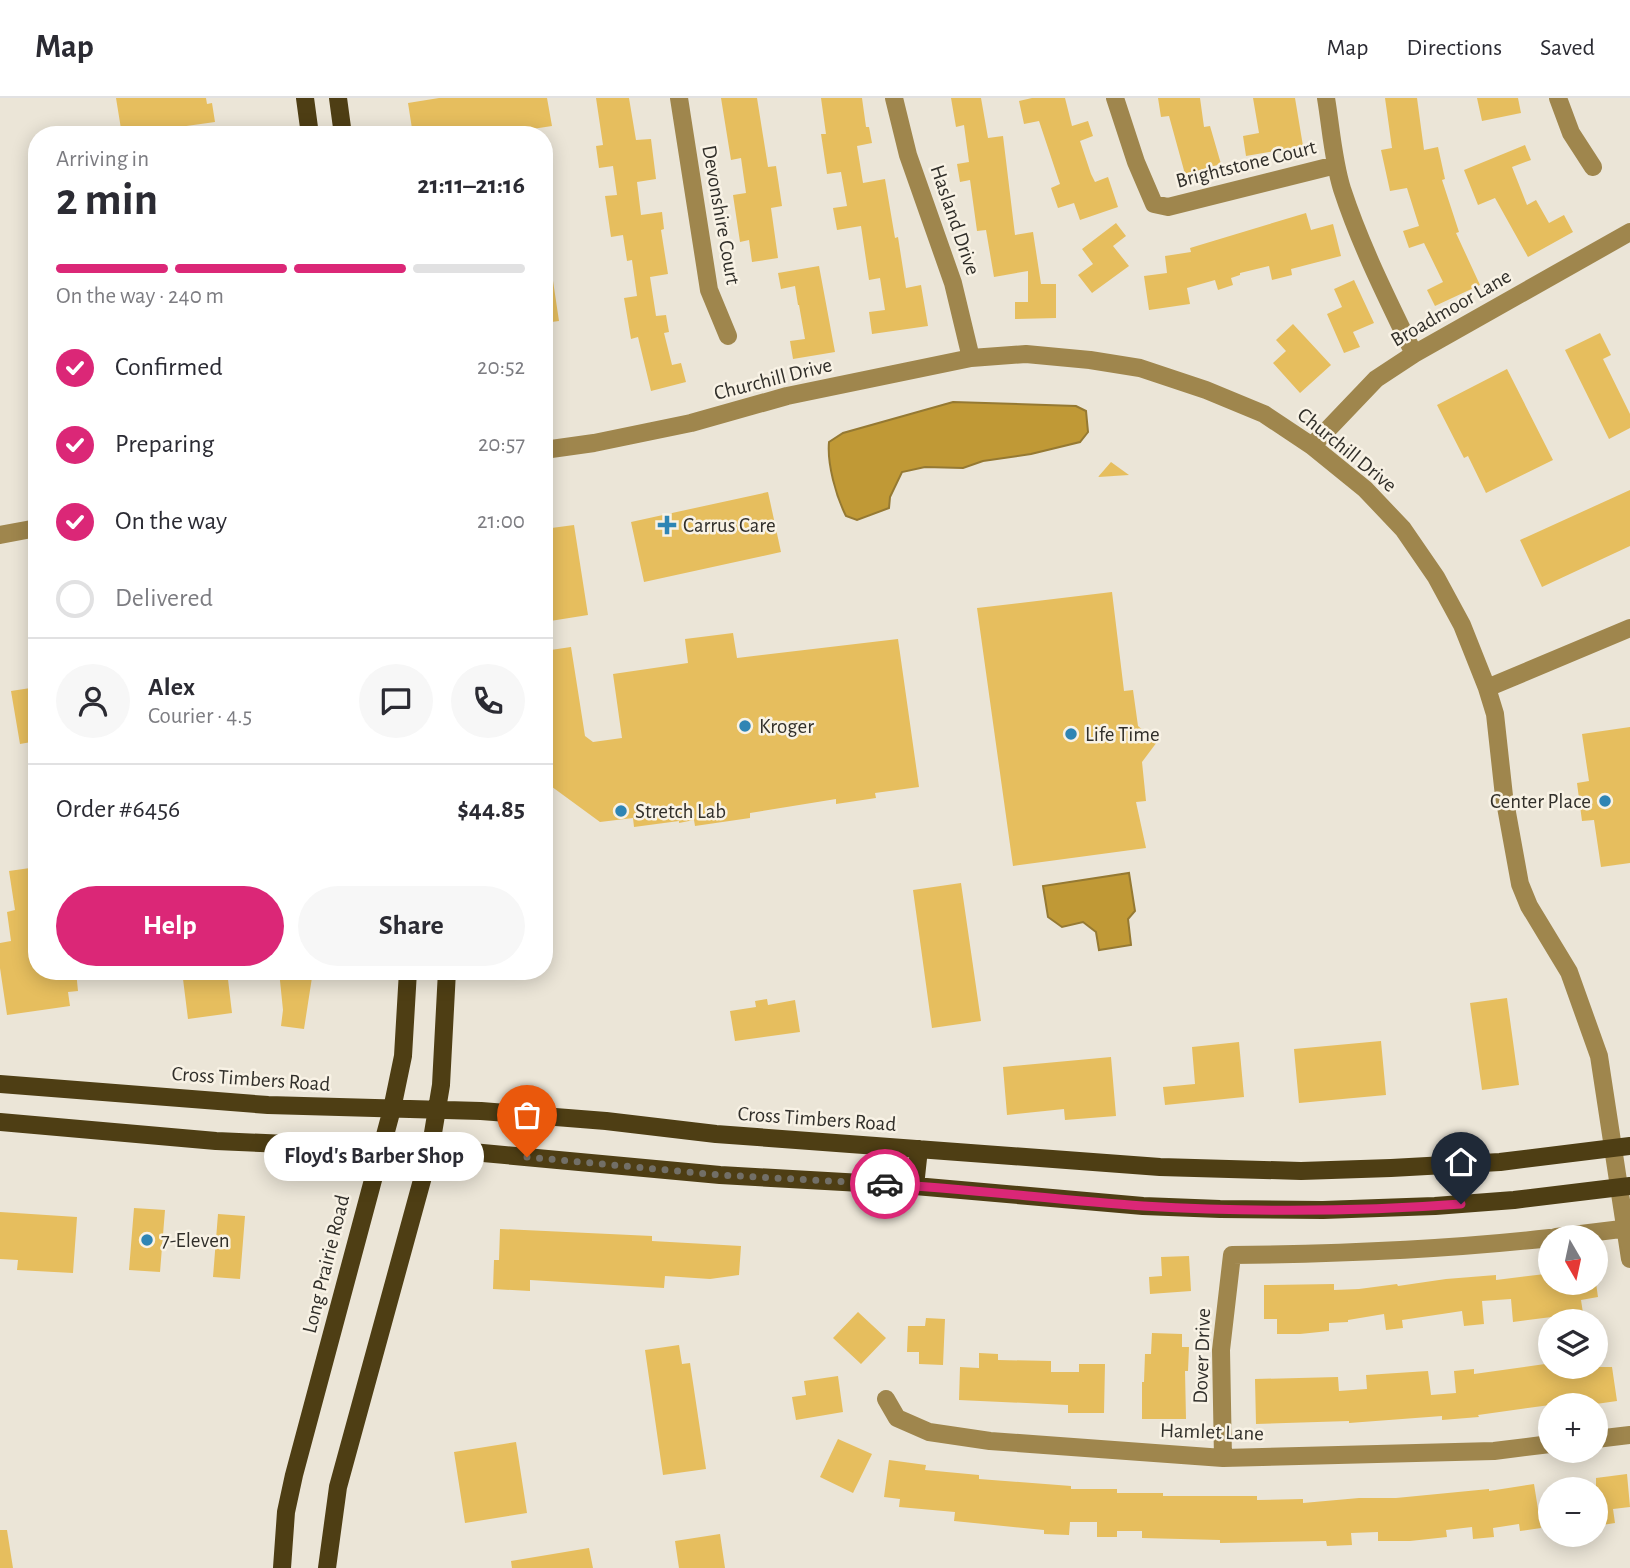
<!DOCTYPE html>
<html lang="en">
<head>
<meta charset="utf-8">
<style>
  :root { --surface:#fff; --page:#f7f7f7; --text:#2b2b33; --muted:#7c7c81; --line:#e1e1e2; --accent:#db2777 }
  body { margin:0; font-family:"Alegreya Sans",sans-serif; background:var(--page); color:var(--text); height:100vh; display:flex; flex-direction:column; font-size:26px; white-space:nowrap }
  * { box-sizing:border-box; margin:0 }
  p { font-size:23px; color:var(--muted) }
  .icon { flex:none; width:38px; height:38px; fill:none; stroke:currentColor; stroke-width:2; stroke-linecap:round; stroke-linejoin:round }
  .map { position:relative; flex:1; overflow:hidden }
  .side { position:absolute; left:28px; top:28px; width:525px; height:854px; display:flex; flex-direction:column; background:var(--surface); border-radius:28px; box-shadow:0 4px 18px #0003 }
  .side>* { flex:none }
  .needle { width:46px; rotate:171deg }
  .tools { position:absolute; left:1538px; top:1127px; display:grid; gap:14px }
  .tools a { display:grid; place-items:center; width:70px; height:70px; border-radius:50%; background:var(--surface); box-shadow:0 4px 18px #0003; font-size:35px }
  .pin { position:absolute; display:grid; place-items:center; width:60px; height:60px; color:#fff; margin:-72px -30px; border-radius:50% 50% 50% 0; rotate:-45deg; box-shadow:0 0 7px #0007 }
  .pin .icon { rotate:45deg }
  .courier { position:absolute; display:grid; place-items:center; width:70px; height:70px; margin:-35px; border:5px solid #db2777; border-radius:50%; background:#fff; color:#222; box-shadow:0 2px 9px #0007 }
  .bubble { position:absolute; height:49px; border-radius:24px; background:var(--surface); box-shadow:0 4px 18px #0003; font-size:23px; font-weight:600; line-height:49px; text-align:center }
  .summary em { font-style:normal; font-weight:600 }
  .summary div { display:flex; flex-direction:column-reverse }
  .summary { display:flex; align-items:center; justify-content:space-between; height:119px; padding:0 28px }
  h1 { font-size:46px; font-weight:600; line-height:52px }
  .bar { display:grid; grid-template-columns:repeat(4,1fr); gap:10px 7px; align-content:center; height:84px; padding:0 28px }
  .bar i { height:9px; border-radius:5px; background:var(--line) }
  .bar .selected { background:var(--accent) }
  .bar p { grid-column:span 4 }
  .line { display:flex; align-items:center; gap:18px; padding:0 28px; border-top:2px solid var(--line) }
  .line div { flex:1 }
  .round { display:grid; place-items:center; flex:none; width:74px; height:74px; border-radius:37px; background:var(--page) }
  ol { padding:0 28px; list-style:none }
  li { display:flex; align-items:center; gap:21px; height:77px }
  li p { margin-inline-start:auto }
  li .icon { padding:7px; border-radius:50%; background:var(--accent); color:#fff; stroke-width:4 }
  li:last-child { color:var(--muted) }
  li i { width:38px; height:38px; border:4px solid var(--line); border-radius:50% }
  .cta { display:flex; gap:14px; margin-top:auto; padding:14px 28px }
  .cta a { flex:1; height:80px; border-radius:42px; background:var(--accent); color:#fff; font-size:28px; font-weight:600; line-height:80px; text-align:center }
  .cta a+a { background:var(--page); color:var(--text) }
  header { display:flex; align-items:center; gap:42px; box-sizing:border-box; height:98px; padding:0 35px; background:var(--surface); border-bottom:2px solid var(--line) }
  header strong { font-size:33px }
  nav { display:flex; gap:38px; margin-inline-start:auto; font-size:24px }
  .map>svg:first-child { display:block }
</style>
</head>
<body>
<header>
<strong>Map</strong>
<nav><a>Map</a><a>Directions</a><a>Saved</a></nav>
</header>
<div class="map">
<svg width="1630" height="1470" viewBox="0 0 1630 1470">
  <rect width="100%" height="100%" fill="#ebe5d7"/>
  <!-- water -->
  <path fill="#c09936" stroke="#957932" stroke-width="2" d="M953,304l123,4 10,5 2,21 -8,10 -49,12 -48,7 -20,7 -38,-1 -23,5 -12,25 -1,11 -32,12 -11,-4c-10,-20 -19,-52 -17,-74l14,-9z
    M1129,775l6,38 -7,8 3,26 -32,5 -3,-18 -13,-10 -21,5 -14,-10 -5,-31z"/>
  <!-- building -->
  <path fill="#e6be5e" d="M116,0h90l1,6 5,-1 3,19 -93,13z
    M439,0h108l5,28 -58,9h-81l-5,-32z
    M596,0h33l7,42 15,-1 5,40 -19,3 4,33 21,-3 2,17 -3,1 7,44 -18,3 6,39 10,-1 3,17 -5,1 8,32 9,-2 5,19 -35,9 -13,-54 -7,2 -7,-41 13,-2 -5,-36 -5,1 -4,-26 -12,2 -6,-41 12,-1 -4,-29 -14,2 -3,-22 7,-1z
    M721,0h36l11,69 8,-1 6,40 -11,2 7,50 -26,4 -3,-22 -9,2 -7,-47 13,-2 -5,-35 -10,2z
    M821,0h41l4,29h3l3,16 -15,3 6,37 22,-4 10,59 3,-1 8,51 15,-3 7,41 -56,8 -3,-22 16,-2 -5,-32 -11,2 -8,-54 -24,4 -4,-22 14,-2 -6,-34 -14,2 -6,-40h5z
    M951,0h30l7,40 15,-2 12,99 18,-3 8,52h15v34l-41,1v-17h13v-31l-34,6 -8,-47 -9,1 -7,-51 -10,2 -3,-18 12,-2 -5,-37 -8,2z
    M1032,0h33l7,28 16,-5 5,15 -13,5 11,33 4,8 13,-5 10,30 -38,13 -6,-17 -16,5 -7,-20 9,-4 -21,-63 -15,3 -5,-23z
    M1158,0h42l4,29 6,-1 11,38 -36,10 -16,-58 -8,1z
    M1253,0h42l8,48 -57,10 -3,-20 16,-3z
    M1385,0h32l7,52 14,-3 7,32 -3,1 17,52 -3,1 24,52 -45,21 -8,-16 16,-8 -19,-39 -15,5 -6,-17 16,-5 -12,-38 -17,3 -9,-41 11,-2z
    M1477,0h41l3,15 -39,8z
    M1525,47l6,15 -19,7 15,38 9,-5 13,23 15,-8 9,17 -45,25 -33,-59 -17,7 -14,-35z
    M1306,115l5,17 22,-6 8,32 -50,13 1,6 -20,5 -3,-14 -29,7v2l-9,3 2,7 -15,5 -3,-10 -28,8 3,16 -41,6 -5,-34 23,-3 -2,-17 26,-4 -1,-4z
    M1116,125l10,13 -13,10 16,20 -37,27 -14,-18 15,-11 -11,-15z
    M819,168l16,86 -42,7 -3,-18 15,-2 -6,-34h-1l-3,-19 -14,3 -3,-16z
    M544,176h8l7,47 -15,2z
    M1354,182l20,43 -21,9 7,15 -16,6 -17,-39 15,-7 -8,-18z
    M1293,226l38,41 -31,28 -27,-30 13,-12 -10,-11z
    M1600,235l11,22 -8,4 27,55v14l-21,11 -44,-89z
    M1507,271l46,91 -67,33 -18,-37 -4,2 -27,-53z
    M1111,364l18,13 -31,2z
    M1630,392v56l-88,41 -22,-47z
    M768,394l13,60 -137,30 -13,-60z
    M574,427l14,90 -44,7v-93z
    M1112,494l12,99 9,-1 5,36 19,16 -15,20 4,39 -10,1 10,46 -133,18 -36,-258z
    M733,535l4,25 161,-19 21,148 -44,6 1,5 -40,6v-5l-86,14v5l-55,8 -1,-6 -15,3v-2l-45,6 -1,-9 -33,4 -56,-41v-130l27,-4 14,89 8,6 29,-4 -9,-64 75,-11 -3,-24z
    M37,589v54l-17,3 -9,-53z
    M1630,629v136l-29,4 -7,-47 -12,1 -5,-38 12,-2 -7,-47z
    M37,769v104h39l2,20 -10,1 2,14 -63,9 -7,-47v-25l11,-2 -4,-29 8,-2 -6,-39z
    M961,785l20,138 -49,7 -19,-138z
    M182,873h45l5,42 -44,6z
    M279,873h34l-9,58 -23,-3 2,-16z
    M1507,900l12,87 -37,5 -12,-87z
    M767,901l1,6 27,-5 5,32 -65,9 -5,-30 26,-4 -1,-6z
    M1381,943l5,54 -87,8 -5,-54z
    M1239,944l5,55 -79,8 -2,-18 32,-3 -3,-37z
    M1111,959l5,59 -51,4 -1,-11 -57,6 -4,-48z
    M134,1110l31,2 -5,62 -31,-2z
    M0,1114l77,5 -4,56 -56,-3 1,-10 -18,-1z
    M218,1116l27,2 -5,63 -27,-2z
    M500,1131l152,7v5l89,5 -2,29 -29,4 -45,-3 -1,12 -134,-8v11l-37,-2 1,-29h5z
    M1189,1158l2,35 -41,3 -1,-17 13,-1 -1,-19z
    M1545,1176l1,9h50l2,14 -17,3 2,13 -70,9 -2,-23 -29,2 2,23 -20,2 -2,-15 -60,9 1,8 -17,2 -2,-16 -36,6v2l-19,1v8l-29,3h-23v-15h-13v-34l70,-1v6l25,-1 38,-5 1,2 48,-7 50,-4v5z
    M858,1214l28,26 -25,26 -28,-26z
    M926,1220l19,1 -2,46 -24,-1v-12h-12l1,-26h17z
    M1152,1235l30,1v13h7l-1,24h-3l1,48h-44v-37h2l1,-28h6z
    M679,1247l3,19 8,-1 16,106 -43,6 -18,-125z
    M979,1255l19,1v6l53,1v11h28v-8h26l-1,49h-36v-8l-109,-5 1,-33 19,1z
    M1545,1266l5,3h62l5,34 -28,4h-39l-72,10 1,2 -37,3v-4l-93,7v-2l-93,3 -1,-45 83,-2 1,14 28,-2 -1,-14 62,-4 3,24 25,-2 -2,-22 20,-2v5z
    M838,1278l5,36 -47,8 -4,-23 14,-2 -2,-14z
    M838,1341l34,15 -19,39 -33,-16z
    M516,1344l11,71 -62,10 -11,-71z
    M889,1362l37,5 -1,5 54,5v4l92,7v3h46v4h46v3h94v4l46,-1v4l56,-5h37l93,-9v2l45,-7 7,44 -21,3 -1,-7 -26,4 1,9 -21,2 -1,-12 -26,3 1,7 -37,4h-32v-9l-27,1 1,12 -25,1 -1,-5 -106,2v-3l-78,-2v-7h-25v6h-20v-15h-27l-1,13 -25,-1v-4l-90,-9 1,-9 -56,-5 1,-8 -16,-2z
    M1627,1376l3,33 -17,2 2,14 -19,3v-48z
    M0,1432h7l6,38h-13z
    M720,1436l5,34h-46l-4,-27z
    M589,1450l4,20h-81l-1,-7z"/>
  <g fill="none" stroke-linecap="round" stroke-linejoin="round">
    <!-- minor -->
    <path stroke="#9f864d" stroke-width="18" d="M679,0l30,192 19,46
      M894,0l14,57 45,128 18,75
      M1115,0l21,64 18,42 14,3 168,-42
      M1326,0c5,30 7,62 16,91 19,58 46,111 72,165
      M1558,0l13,35 22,34
      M1312,348l64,-67 38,-25 216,-122
      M544,352l50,-7 97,-20 96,-27 184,-38 55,-4 64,6 50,8 66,22 58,24 48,32 53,43 38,40 33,48 26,48 25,63 8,26 9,82 16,88 9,22 40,66 30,84 31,203
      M0,437l37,-7
      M1487,590l143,-60
      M1556,1139l74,-9
      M886,1301l11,19 32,14 61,9 233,17 271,-7 56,-7
      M1596,1341l34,-4
      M1223,1360l-2,-108 11,-95c108,-1 211,-5 318,-17"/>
    <!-- major -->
    <path stroke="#4e3e14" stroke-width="18" d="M305,0l5,37
      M338,0l5,37
      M0,986l268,21 213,6 125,10 110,13 444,33 141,4 90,-3 109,-6 130,-16
      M0,1024l216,19 256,11 248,23 195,11 228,20 77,3 103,1 112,-4 79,-6 116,-14
      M915,1088l4,-37
      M282,1470l4,-56 8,-37 98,-366 11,-53 5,-85
      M327,1470l11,-81 92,-336 11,-66 6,-114"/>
  </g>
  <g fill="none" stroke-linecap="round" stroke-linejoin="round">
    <!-- done -->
    <path stroke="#726f67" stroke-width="7" stroke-dasharray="0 12.6" d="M527,1059l193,18 165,9"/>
    <!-- route -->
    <path stroke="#db2777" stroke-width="9" d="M885,1086c86,5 172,16 258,22 106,6 212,6 318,-2"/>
  </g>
  <!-- markers -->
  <g fill="#2f85b4" stroke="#f8f2e5" stroke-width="2.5">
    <path d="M663.5 416.5h7v7h7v7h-7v7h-7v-7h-7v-7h7z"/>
    <circle cx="745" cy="628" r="7"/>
    <circle cx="1071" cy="636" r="7"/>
    <circle cx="1605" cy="703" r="7"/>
    <circle cx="621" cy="713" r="7"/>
    <circle cx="147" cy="1142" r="7"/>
  </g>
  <g text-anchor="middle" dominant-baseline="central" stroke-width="5" stroke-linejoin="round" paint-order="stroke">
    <!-- street labels -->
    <g font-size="21" fill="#312f2a" stroke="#f8f2e5">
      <text transform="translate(1246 66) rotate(-14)">Brightstone Court</text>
      <text transform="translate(721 117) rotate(80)">Devonshire Court</text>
      <text transform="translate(955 122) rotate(71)">Hasland Drive</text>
      <text transform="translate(1451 210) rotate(-30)">Broadmoor Lane</text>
      <text transform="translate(773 281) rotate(-14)">Churchill Drive</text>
      <text transform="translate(1347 352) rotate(39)">Churchill Drive</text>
      <text transform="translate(251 981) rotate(4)">Cross Timbers Road</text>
      <text transform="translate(817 1021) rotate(4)">Cross Timbers Road</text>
      <text transform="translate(326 1166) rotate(-76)">Long Prairie Road</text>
      <text transform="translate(1202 1258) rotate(-88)">Dover Drive</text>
      <text transform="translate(1212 1334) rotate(2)">Hamlet Lane</text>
    </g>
    <!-- poi labels -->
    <g font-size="21" fill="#312f2a" stroke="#f8f2e5" text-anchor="start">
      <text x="683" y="427">Carrus Care</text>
      <text x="759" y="628">Kroger</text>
      <text x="1085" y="636">Life Time</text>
      <text x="1591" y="703" text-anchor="end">Center Place</text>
      <text x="635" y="713">Stretch Lab</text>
      <text x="161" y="1142">7-Eleven</text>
    </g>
  </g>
</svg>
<div class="tools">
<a><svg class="needle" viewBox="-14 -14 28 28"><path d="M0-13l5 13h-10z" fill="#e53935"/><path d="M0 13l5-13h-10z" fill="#7c7c81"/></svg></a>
<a><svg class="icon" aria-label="layers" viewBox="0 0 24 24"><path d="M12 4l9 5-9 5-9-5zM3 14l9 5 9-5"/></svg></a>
<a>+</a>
<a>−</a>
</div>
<div class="pin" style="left:527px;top:1059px;background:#ea580c"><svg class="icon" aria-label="bag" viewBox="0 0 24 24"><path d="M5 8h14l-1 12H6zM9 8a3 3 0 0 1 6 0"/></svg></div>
<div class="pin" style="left:1461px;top:1106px;background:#1f2937"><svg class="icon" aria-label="home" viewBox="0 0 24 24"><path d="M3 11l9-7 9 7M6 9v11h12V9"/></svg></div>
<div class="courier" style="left:885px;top:1086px"><svg class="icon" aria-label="car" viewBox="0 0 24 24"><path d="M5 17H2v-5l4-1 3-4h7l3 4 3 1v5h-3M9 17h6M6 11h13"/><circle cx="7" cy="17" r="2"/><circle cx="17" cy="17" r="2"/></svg></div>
<div class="bubble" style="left:264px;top:1034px;width:220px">Floyd's Barber Shop</div>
<section class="side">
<div class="summary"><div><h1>2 min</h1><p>Arriving in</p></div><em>21:11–21:16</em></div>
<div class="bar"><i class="selected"></i><i class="selected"></i><i class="selected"></i><i></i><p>On the way · 240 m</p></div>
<ol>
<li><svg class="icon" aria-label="check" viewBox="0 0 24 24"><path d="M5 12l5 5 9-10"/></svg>Confirmed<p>20:52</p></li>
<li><svg class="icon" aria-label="check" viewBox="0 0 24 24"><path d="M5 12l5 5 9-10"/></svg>Preparing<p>20:57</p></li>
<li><svg class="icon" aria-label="check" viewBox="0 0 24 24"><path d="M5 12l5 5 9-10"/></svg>On the way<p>21:00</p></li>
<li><i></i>Delivered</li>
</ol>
<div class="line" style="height:126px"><a class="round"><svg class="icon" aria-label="person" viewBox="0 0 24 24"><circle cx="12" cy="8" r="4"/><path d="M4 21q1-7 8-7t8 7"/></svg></a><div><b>Alex</b><p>Courier · 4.5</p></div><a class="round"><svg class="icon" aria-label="chat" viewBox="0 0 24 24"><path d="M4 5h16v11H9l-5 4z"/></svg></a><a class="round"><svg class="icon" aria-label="phone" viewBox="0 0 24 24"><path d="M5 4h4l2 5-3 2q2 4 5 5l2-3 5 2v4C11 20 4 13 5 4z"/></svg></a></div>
<div class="line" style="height:91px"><div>Order #6456</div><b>$44.85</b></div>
<div class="cta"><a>Help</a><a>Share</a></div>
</section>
</div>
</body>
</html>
